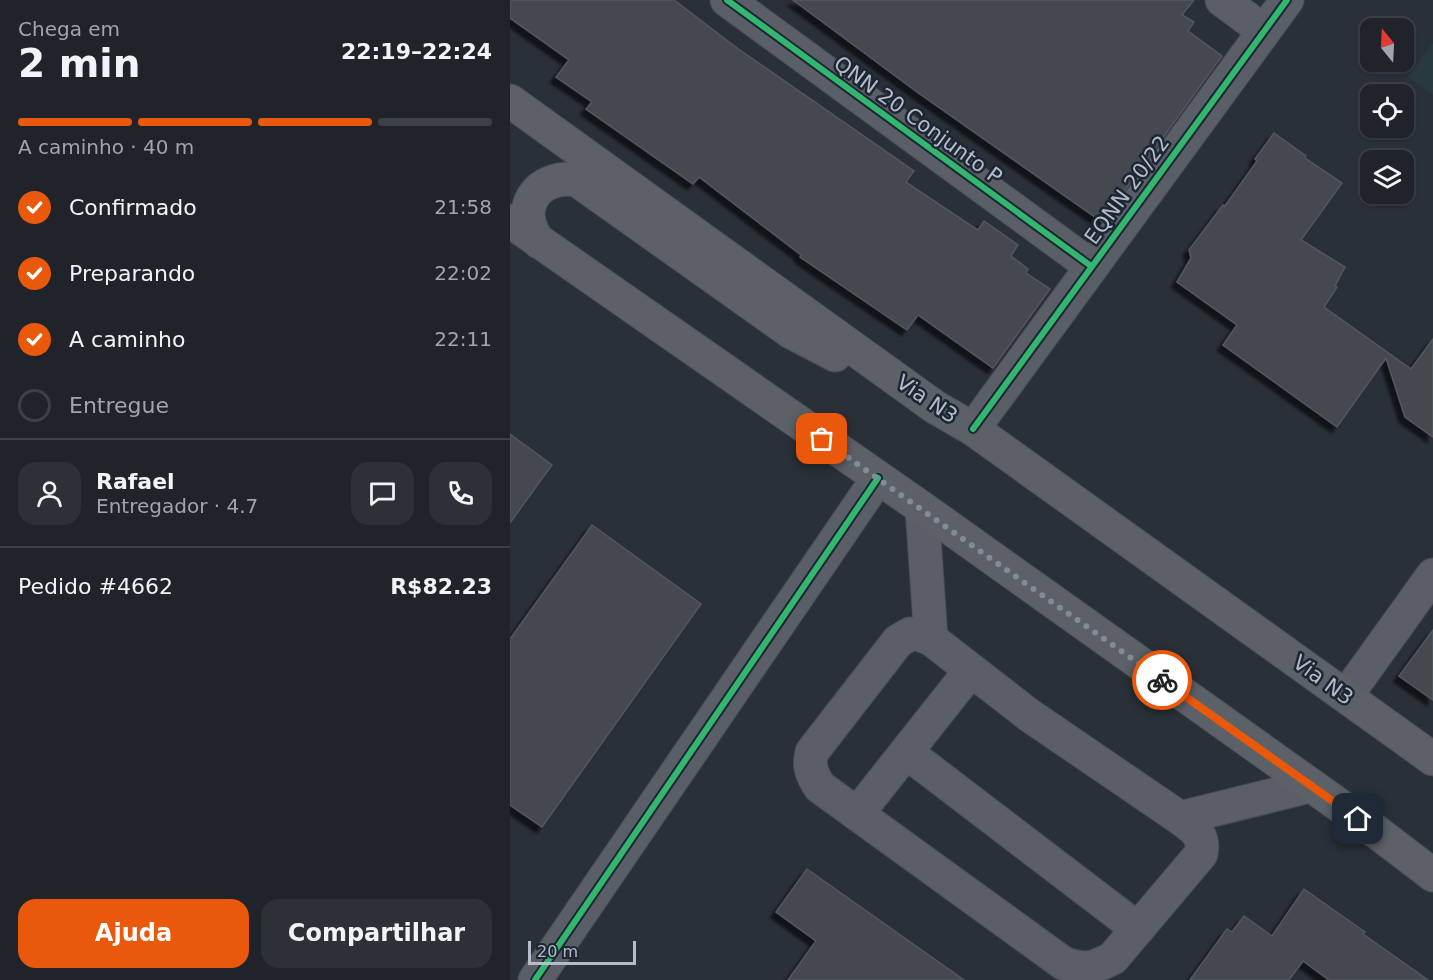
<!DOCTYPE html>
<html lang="pt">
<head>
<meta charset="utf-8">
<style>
  :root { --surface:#20242a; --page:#2d3036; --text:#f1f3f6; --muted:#a2a4a8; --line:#3d4147; --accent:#ea580c }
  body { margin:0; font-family:"DejaVu Sans",sans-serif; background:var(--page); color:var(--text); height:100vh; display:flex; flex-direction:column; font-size:22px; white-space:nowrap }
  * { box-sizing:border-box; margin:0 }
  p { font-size:20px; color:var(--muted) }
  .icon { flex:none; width:33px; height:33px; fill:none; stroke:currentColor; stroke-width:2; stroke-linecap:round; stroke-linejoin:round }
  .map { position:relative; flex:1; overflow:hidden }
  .details { display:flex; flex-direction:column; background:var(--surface); width:510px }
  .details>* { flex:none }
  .needle { width:39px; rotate:342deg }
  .buttons { position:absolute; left:850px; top:18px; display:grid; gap:12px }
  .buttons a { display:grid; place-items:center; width:54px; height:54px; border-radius:12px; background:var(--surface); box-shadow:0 2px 4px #0004,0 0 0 2px var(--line); font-size:30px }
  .scale { position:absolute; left:18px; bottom:15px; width:108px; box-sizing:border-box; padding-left:6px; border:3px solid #b4bcc9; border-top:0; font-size:16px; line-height:21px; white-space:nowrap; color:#b4bcc9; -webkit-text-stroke:4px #1d2633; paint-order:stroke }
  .pin { position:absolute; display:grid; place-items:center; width:51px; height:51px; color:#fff; margin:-26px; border-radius:12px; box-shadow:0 3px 9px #0006 }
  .courier { position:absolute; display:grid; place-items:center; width:60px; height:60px; margin:-30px; border:4px solid #ea580c; border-radius:50%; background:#fff; color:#222; box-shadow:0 2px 8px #0007 }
  .head em { font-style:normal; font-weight:700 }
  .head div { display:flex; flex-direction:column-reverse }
  .head { display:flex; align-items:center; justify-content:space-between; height:102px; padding:0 18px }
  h1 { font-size:39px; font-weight:700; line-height:45px }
  .bar { display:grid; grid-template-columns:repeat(4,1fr); gap:9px 6px; align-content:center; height:72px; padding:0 18px }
  .bar i { height:8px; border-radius:4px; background:var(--line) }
  .bar .selected { background:var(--accent) }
  .bar p { grid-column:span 4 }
  .line { display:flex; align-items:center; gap:15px; padding:0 18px; border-top:2px solid var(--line) }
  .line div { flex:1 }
  .round { display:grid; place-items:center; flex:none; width:63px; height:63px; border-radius:18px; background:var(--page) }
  ol { padding:0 18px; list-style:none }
  li { display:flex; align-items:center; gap:18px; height:66px }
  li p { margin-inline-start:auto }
  li .icon { padding:6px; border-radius:50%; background:var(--accent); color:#fff; stroke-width:4 }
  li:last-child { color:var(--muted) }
  li i { width:33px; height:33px; border:3px solid var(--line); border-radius:50% }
  .primary-button { display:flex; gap:12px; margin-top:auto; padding:12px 18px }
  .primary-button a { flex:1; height:69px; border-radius:18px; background:var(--accent); color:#fff; font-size:24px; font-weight:700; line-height:69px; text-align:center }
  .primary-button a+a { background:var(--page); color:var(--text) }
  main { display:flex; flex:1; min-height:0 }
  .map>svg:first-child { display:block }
</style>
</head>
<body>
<main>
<section class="details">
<div class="head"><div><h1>2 min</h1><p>Chega em</p></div><em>22:19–22:24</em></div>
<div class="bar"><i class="selected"></i><i class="selected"></i><i class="selected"></i><i></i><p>A caminho · 40 m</p></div>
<ol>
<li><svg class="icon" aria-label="check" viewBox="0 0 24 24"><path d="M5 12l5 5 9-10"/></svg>Confirmado<p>21:58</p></li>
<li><svg class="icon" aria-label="check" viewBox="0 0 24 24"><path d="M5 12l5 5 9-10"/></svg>Preparando<p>22:02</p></li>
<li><svg class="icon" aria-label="check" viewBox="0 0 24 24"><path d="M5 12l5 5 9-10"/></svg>A caminho<p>22:11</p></li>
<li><i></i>Entregue</li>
</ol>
<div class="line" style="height:108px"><a class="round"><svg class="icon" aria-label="person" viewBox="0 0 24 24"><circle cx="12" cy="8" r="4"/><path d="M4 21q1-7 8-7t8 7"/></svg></a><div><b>Rafael</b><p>Entregador · 4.7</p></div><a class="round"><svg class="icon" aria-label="chat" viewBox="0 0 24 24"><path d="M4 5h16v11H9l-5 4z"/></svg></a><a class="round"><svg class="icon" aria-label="phone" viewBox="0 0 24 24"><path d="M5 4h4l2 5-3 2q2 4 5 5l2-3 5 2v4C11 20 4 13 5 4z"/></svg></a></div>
<div class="line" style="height:78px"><div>Pedido #4662</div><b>R$82.23</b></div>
<div class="primary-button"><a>Ajuda</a><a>Compartilhar</a></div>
</section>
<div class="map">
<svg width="923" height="980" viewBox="0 0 923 980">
  <defs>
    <filter id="shadow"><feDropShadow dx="-5.5" dy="5.5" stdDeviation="1.5" flood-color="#0009"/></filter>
  </defs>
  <rect width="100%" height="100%" fill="#2a3038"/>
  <!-- pitch -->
  <path fill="#273a3e" d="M923,43v52l-25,-18z"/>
  <!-- building -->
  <path fill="#444950" stroke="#52575f" stroke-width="1.5" filter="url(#shadow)" d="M0,0h164l63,48 177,123 -8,11 72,48 6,-9 34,24 -7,11 17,13 -2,4 24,16 -57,79 -75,-53 -11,15 -107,-73 1,-2 -102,-78 -6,7 -107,-75 6,-7 -36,-25 13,-17 -59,-42z
    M283,0h401l-12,15 12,7 -6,9 34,25 -120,166 -185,-130z
    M764,133l32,23 -1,2 37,25 -41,57 44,27 -10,19 2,1 -13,20 87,62 22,-30v98l-28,-20 -19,-59 -49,69 -114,-82 14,-20 -60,-43 14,-24 -2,-8 34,-45 2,1 32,-45 -2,-2z
    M0,434l42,31 -42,58z
    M82,525l109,79 -159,223 -32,-22v-166z
    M923,630v70l-34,-24z
    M297,869l157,111h-176l28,-39 -40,-29z
    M794,889l61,43 -2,2 65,46h-99l-26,-19 -14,19h-99l37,-51 5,3 12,-16 28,20z"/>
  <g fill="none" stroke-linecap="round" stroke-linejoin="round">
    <!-- minor casing -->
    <g stroke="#484c53" stroke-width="35">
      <path id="minor" d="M217,0l364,266
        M712,0l42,31
        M463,429l314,-429
        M412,508l9,131
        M400,634h8l13,5 98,76 151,103c14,11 25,16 21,36l-88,104c-21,11 -28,13 -50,5l-243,-176c-8,-12 -12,-20 -8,-35l86,-111z
        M836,696l87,-121
        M396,752l232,177
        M347,814l114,-144
        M670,818l130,-32
        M25,980l343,-502"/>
    </g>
    <!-- major casing -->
    <g stroke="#484c55" stroke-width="35">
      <path id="major" d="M0,101l425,306 38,22 460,330
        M0,221l412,287 452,322 59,45
        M29,242c-26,-33 -2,-68 38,-62l214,152 44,23"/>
    </g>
    <!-- minor -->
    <use href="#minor" stroke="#5a5e66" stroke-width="33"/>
    <!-- major -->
    <use href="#major" stroke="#5c6168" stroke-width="33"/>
    <!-- cycleway casing -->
    <g stroke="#1d2633" stroke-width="10">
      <path id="cycleway" d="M217,0l364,266
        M463,429l314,-429
        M25,980l343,-502"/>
    </g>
    <!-- cycleway -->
    <use href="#cycleway" stroke="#33b770" stroke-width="6"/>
  </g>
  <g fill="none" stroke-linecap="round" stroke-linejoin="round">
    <!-- done -->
    <path stroke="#848b96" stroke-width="6" stroke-dasharray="0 10.8" d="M312,439l340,241"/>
    <!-- route -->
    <path stroke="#ea580c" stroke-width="8" d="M652,680l196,139"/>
  </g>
  <g text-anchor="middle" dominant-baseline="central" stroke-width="5" stroke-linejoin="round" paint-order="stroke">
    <!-- street labels -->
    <g font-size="21" fill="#b4bcc9" stroke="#1d2633">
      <text transform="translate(408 120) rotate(36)">QNN 20 Conjunto P</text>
      <text transform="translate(617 190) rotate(-54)">EQNN 20/22</text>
      <text transform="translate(417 399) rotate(34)">Via N3</text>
      <text transform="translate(813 680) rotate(36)">Via N3</text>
    </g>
  </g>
</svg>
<div class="buttons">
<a><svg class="needle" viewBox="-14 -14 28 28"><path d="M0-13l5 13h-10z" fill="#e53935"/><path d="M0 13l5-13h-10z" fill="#a2a4a8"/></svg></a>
<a><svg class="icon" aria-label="locate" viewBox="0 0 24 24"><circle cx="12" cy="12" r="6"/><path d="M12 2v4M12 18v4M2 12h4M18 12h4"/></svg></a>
<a><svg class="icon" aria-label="layers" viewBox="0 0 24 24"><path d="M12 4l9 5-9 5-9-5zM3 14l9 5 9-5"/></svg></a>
</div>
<div class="scale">20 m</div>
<div class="pin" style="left:312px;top:439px;background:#ea580c"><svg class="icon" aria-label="bag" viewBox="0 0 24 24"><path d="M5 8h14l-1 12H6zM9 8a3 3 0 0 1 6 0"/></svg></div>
<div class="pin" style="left:848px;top:819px;background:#1f2937"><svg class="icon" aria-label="home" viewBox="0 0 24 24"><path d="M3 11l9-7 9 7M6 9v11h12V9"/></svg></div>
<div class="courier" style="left:652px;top:680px"><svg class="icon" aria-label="bike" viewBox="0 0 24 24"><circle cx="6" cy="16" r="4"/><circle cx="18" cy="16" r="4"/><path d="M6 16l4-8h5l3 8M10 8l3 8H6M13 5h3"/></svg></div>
</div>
</main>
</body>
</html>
